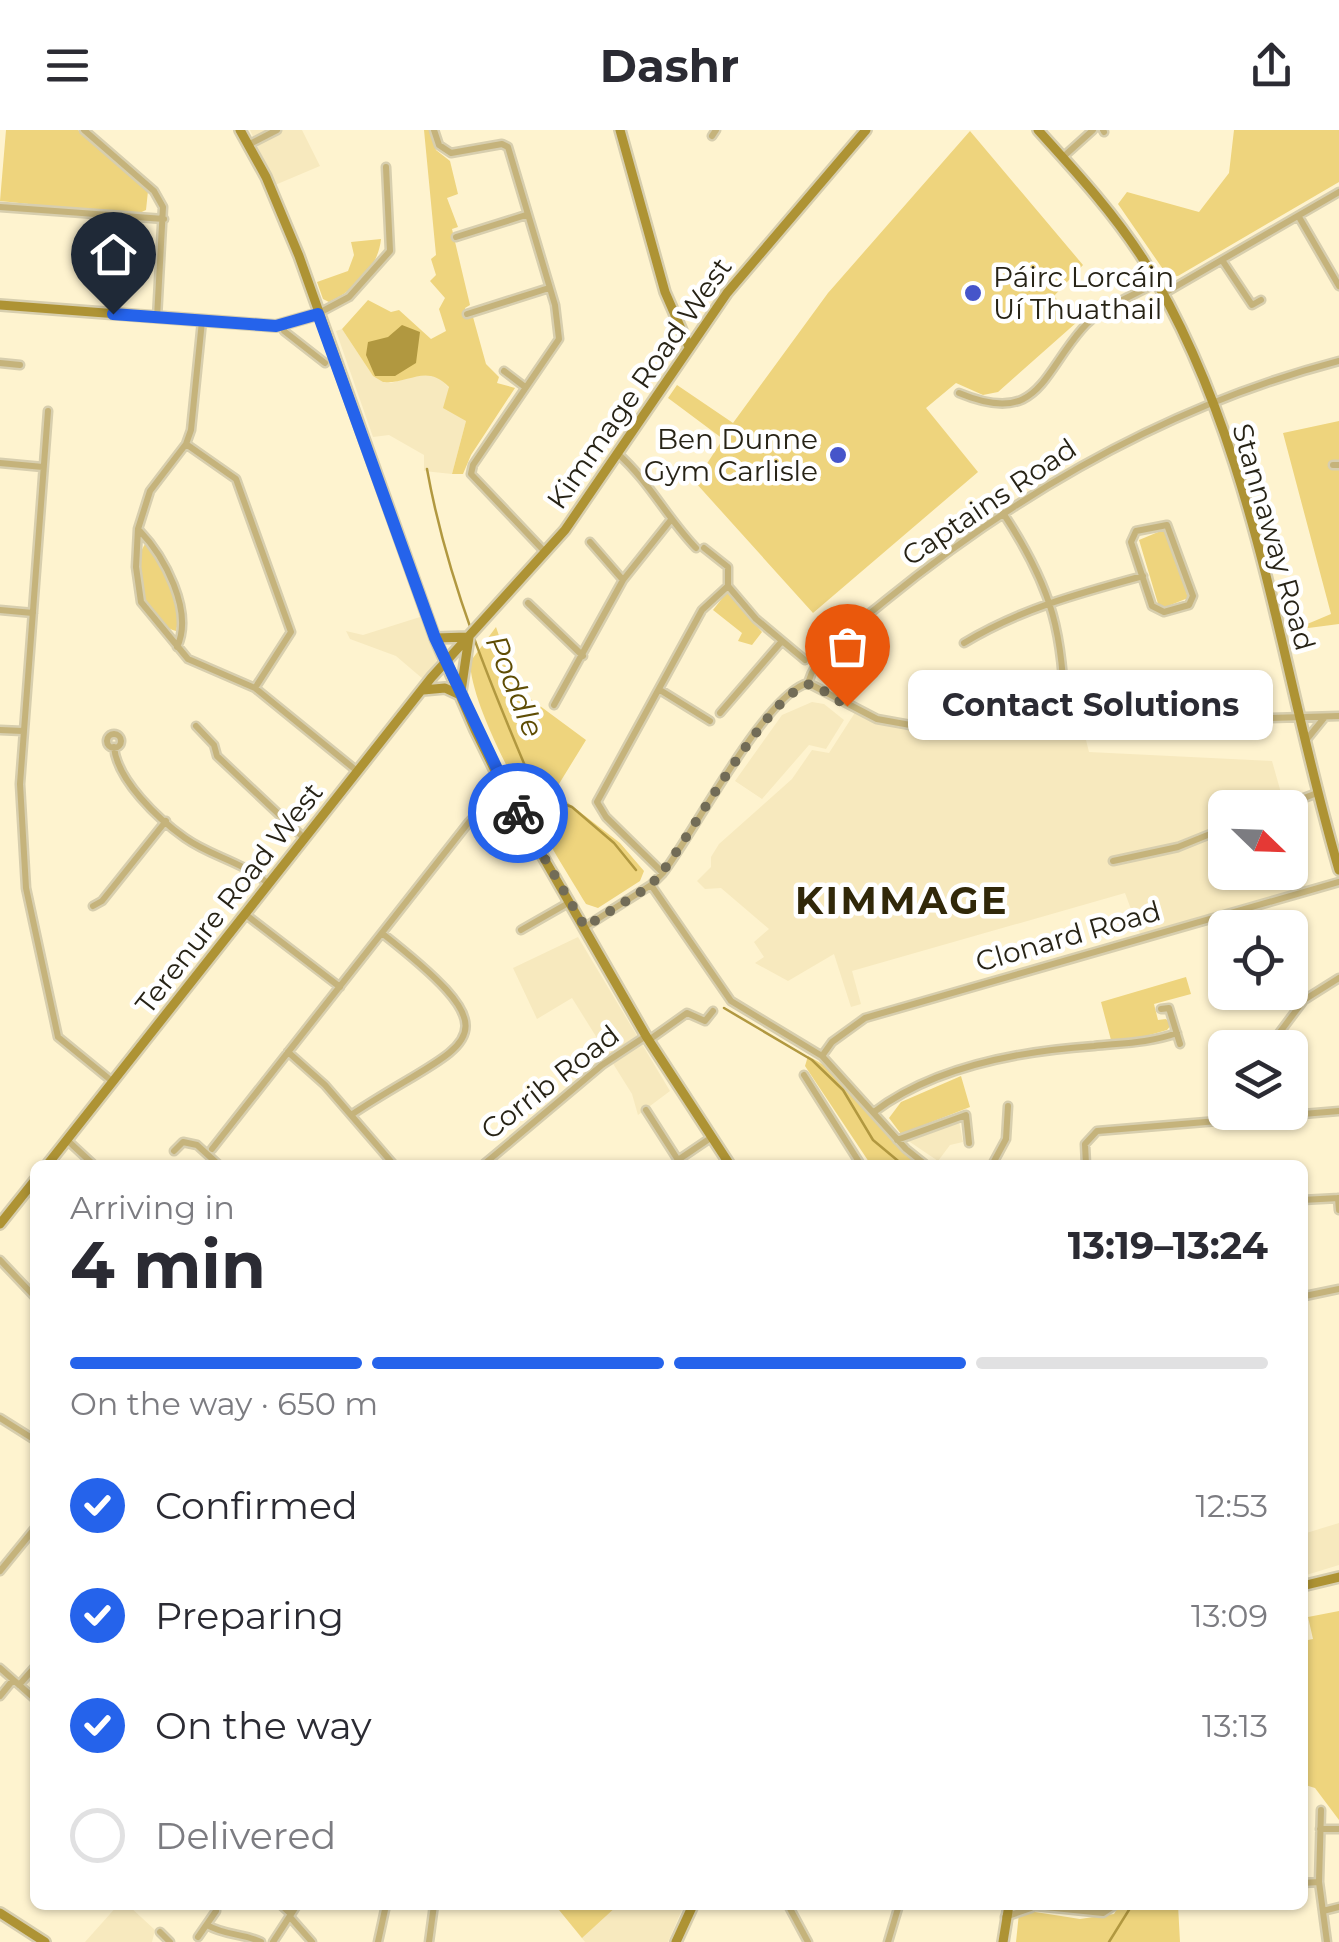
<!DOCTYPE html>
<html lang="en">
<head>
<meta charset="utf-8">
<style>
  :root { --surface:#fff; --page:#f7f7f7; --text:#2b2b33; --muted:#7c7c81; --line:#e1e1e2; --accent:#2563eb }
  body { margin:0; font-family:Montserrat,sans-serif; background:var(--page); color:var(--text); height:100vh; display:flex; flex-direction:column; font-size:38px; white-space:nowrap }
  * { box-sizing:border-box; margin:0 }
  p { font-size:32px; color:var(--muted) }
  .icon { flex:none; width:55px; height:55px; fill:none; stroke:currentColor; stroke-width:2; stroke-linecap:round; stroke-linejoin:round }
  .map { position:relative; flex:1; overflow:hidden }
  .panel { position:absolute; left:30px; top:1030px; width:1278px; height:750px; display:flex; flex-direction:column; background:var(--surface); border-radius:15px; box-shadow:0 2px 8px #0004 }
  .panel>* { flex:none }
  .needle { width:65px; rotate:113deg }
  .fabs { position:absolute; left:1208px; top:660px; display:grid; gap:20px }
  .fabs a { display:grid; place-items:center; width:100px; height:100px; border-radius:15px; background:var(--surface); box-shadow:0 2px 8px #0004; font-size:50px }
  .pin { position:absolute; display:grid; place-items:center; width:85px; height:85px; color:#fff; margin:-102px -42px; border-radius:50% 50% 50% 0; rotate:-45deg; box-shadow:0 0 10px #0007 }
  .pin .icon { rotate:45deg }
  .courier { position:absolute; display:grid; place-items:center; width:100px; height:100px; margin:-50px; border:8px solid #2563eb; border-radius:50%; background:#fff; color:#222; box-shadow:0 2px 12px #0007 }
  .bubble { position:absolute; height:70px; border-radius:15px; background:var(--surface); box-shadow:0 2px 8px #0004; font-size:32px; font-weight:700; line-height:70px; text-align:center }
  .summary em { font-style:normal; font-weight:700 }
  .summary div { display:flex; flex-direction:column-reverse }
  .summary { display:flex; align-items:center; justify-content:space-between; height:170px; padding:0 40px }
  h1 { font-size:65px; font-weight:700; line-height:75px }
  .bar { display:grid; grid-template-columns:repeat(4,1fr); gap:15px 10px; align-content:center; height:120px; padding:0 40px }
  .bar i { height:12px; border-radius:8px; background:var(--line) }
  .bar .selected { background:var(--accent) }
  .bar p { grid-column:span 4 }
  ol { padding:0 40px; list-style:none }
  li { display:flex; align-items:center; gap:30px; height:110px }
  li p { margin-inline-start:auto }
  li .icon { padding:10px; border-radius:50%; background:var(--accent); color:#fff; stroke-width:4 }
  li:last-child { color:var(--muted) }
  li i { width:55px; height:55px; border:5px solid var(--line); border-radius:50% }
  header { display:flex; justify-content:space-between; align-items:center; height:130px; padding:0 40px; background:var(--surface); font-size:45px; font-weight:700 }
  .map>svg:first-child { display:block }
</style>
</head>
<body>
<header><svg class="icon" aria-label="menu" viewBox="0 0 24 24"><path d="M4 6h16M4 12h16M4 18h16"/></svg>Dashr<svg class="icon" aria-label="share" viewBox="0 0 24 24"><path d="M12 15V3M7 8l5-5 5 5M5 13v7h14v-7"/></svg></header>
<div class="map">
<svg width="1339" height="1812" viewBox="0 0 1339 1812">
  <rect width="100%" height="100%" fill="#fef3cf"/>
  <!-- built -->
  <path fill="#f7e9be" d="M250,0h52l18,36 -45,19z
    M342,199l31,47 18,7 34,-10 13,3 11,12 17,33 -14,53 -28,-3v-16l-35,-20 -16,2 -37,-106z
    M420,487l17,43 -14,19 -27,-23 -46,-17 -4,-8 17,4z
    M812,572l12,2 20,16 -18,29 -17,-4 -47,54 -27,-18 47,-66z
    M856,581l43,14 183,-1 7,28 183,9 13,46 -60,1v64h65v-47l17,66 -65,21 5,15h-5l-3,-14 -97,26 -17,-46 -273,78 9,33 -10,3 -17,-53 -46,27 -33,-18 9,-6 -10,-15 15,-13 -48,-41 -16,1 -8,-8 14,-14v-10l8,-13 73,-65 20,-29 17,3z
    M578,807l92,154 -32,24 -6,-21 -60,-96 -35,21 -24,-51z
    M959,991l4,21 -13,3 -12,16 -31,-21z
    M1339,1393v42l-36,11v-42z
    M118,1775h10l27,25 -3,12h-67z
    M555,1775h129l-16,37h-83z"/>
  <!-- green -->
  <path fill="#eed47d" d="M6,0h72l70,61 -2,19 -11,5 -135,-14z
    M424,0h7l5,20 14,11 8,33 -11,4 11,29 -6,2 18,76 -5,3 2,10 6,-1 13,47 13,13 -2,6 18,5 -44,67 -8,19h-11l14,-53 -23,-13 6,-21c-23,-24 -39,-3 -66,-5l-10,-6 -31,-47 26,-29 23,12 8,-2 32,29 15,-8 -7,-22 6,-11 -15,-17 6,-6 -5,-16 5,-4z
    M1234,0h105v52l-161,94 -11,-1 -49,-71 9,-12 72,20 30,-39z
    M970,1l113,134 -29,31 23,26 -79,70 -15,3 -27,-12 -30,25 52,64 -165,141 -118,-131 28,-43 -55,-41 9,-13 56,38 95,-130z
    M381,109c-3,29 -26,51 -52,63l-6,-3 -6,-17 31,-11 6,-16 -3,-13z
    M1339,291v203l-46,6 38,-16 -48,-181z
    M1163,400l5,1 20,67 -25,10 -4,-1 -20,-67z
    M146,413c17,18 37,64 30,88 -29,-8 -49,-65 -30,-88z
    M727,462l35,40 -10,13 -14,-4 4,-8 -29,-23z
    M496,497l21,62 69,51 -32,52 66,51 24,28 -4,10 -42,27 -12,-4c-32,-52 -114,-184 -116,-242z
    M1186,847l5,17 -37,10 4,16 8,-1 5,6 -4,5 -35,10h-21l-10,-38z
    M808,926c53,26 65,77 111,109h-48l-66,-99z
    M961,946l9,31 -69,27 -12,-16 12,-16z
    M1339,1481v209l-24,-32 -13,-4 1,-143 10,-2 -5,-22z
    M555,1775h63l-36,33z
    M1119,1775h59l2,37h-164l3,-29 10,-2 51,8 34,-5z"/>
  <!-- water -->
  <path fill="#b19840" d="M402,195l18,7 -4,31 -21,13h-20l-9,-21 2,-13 20,-5z"/>
  <g fill="none" stroke-linecap="round" stroke-linejoin="round">
    <!-- stream -->
    <path stroke="#b19840" stroke-width="2.5" d="M427,339c20,112 65,220 110,325l35,13 42,36 22,27
      M724,878l88,52 31,30 30,50 30,25
      M1109,1812l23,-37"/>
    <!-- street casing -->
    <g stroke="#d7ceae" stroke-width="11">
      <path id="street" d="M84,0l70,61 9,16 -6,111
        M434,0l5,15 12,8 51,-9 6,3 47,158 4,34 -86,126 -2,9 74,78
        M1103,0l1,2
        M712,6l4,-6
        M248,15l29,-15
        M1063,27l30,-27
        M0,77l164,12
        M1299,87l40,69
        M456,107l70,-22
        M1222,130l30,45 9,-5
        M1163,164l176,-102
        M319,183l30,-16 41,-46 -4,-84
        M467,184l82,-26
        M202,191l-11,109 -5,14 -36,47 -12,38 -2,38 5,35 47,57 67,29 102,83
        M284,195v6l41,32
        M0,233l20,2
        M504,241l21,16
        M959,263c79,33 82,-17 123,-64 19,-22 49,-32 74,-46
        M48,281l-28,373 6,104 32,149 55,45
        M186,314l50,35 55,153 -36,56
        M617,323c32,28 50,65 79,95
        M0,333l43,4
        M1333,335h6
        M1003,383c50,76 61,122 62,212
        M1167,395l26,71 -4,9 -25,7 -12,-6 -21,-64 5,-11z
        M139,400c25,26 55,81 38,117
        M590,412l33,38
        M704,418l24,19v19
        M728,456l28,33 49,41
        M528,473l55,53
        M0,480l33,3
        M964,513c56,-34 116,-50 179,-67
        M808,553c10,-35 51,-60 77,-82 135,-110 285,-196 454,-240
        M808,553l69,36 50,9 412,-12
        M660,560l50,31
        M554,575l69,-125 47,-59
        M720,583l62,-72
        M196,596l18,19 3,11 87,82
        M0,600l23,1
        M107 611a7 7 0 1 1 14 0a7 7 0 1 1-14 0Z
        M1307,609l17,-21
        M114,617c3,33 44,72 71,91 27,19 54,22 84,46
        M1278,678l39,-15
        M1113,731l65,-14 47,-19
        M663,743l-57,-56 -9,-15 105,-192 26,-24
        M651,755l80,116 91,55 84,93 20,16
        M93,776l9,-5 64,-80
        M245,784l95,73
        M585,797l66,-42 12,-12c31,-40 102,-179 145,-190
        M521,800l49,-28
        M1161,879l8,-1 11,36
        M649,910l38,-27 18,8 8,-10
        M1268,918l36,-48 35,-22
        M288,922l37,33 69,80
        M822,926l10,-14 33,-24 474,-136
        M804,945l57,90
        M646,980l32,50 34,-23
        M874,982c59,-45 147,-61 220,-66 29,-3 55,-3 83,-13
        M351,985c114,-76 173,-70 32,-181
        M67,1010l27,25
        M897,1010l69,-25 3,28
        M212,1019l257,-327 34,-35
        M174,1021l9,-9 14,3 22,20
        M483,1035l119,-100 44,-29
        M992,1035l14,-26 2,-33
        M1086,1035l-1,-21 12,-13 242,-20
        M1338,1068l1,12
        M1302,1070l37,-2
        M0,1130l35,37
        M1305,1166l34,-7
        M0,1288l35,22
        M0,1441l35,-43
        M0,1538l35,31
        M19,1555l16,-18
        M0,1566l13,-16
        M1321,1680l-2,72 8,60
        M1320,1699h19
        M1302,1753l17,-1
        M281,1775l10,9
        M788,1775l20,37
        M1026,1775l77,8 12,-8
        M1323,1781l16,-4
        M290,1787l22,25
        M1005,1787l26,-9
        M207,1795c19,11 36,8 54,17
        M160,1802l10,10
        M198,1807l18,-26
        M273,1812l24,-37
        M378,1812l8,-37
        M429,1812l5,-37
        M888,1812l11,-37"/>
    </g>
    <!-- secondary casing -->
    <g stroke="#d7ceae" stroke-width="14">
      <path id="secondary" d="M240,0l26,47 33,79 136,382 40,92 28,57 143,249 84,129
        M620,0l45,162 24,55
        M1038,0c38,42 75,82 105,129 114,183 136,408 196,611
        M0,175l276,21 42,-12
        M435,508l33,-1
        M423,560l22,-2 17,8
        M461,561l8,-54
        M47,1035l384,-487 134,-148 162,-237 139,-163
        M0,1094l35,-44
        M1302,1456l37,-9
        M0,1783l45,29
        M676,1812l17,-37
        M1003,1812l6,-37"/>
    </g>
    <!-- street -->
    <use href="#street" stroke="#c5b37b" stroke-width="6"/>
    <!-- secondary -->
    <use href="#secondary" stroke="#ae9334" stroke-width="9"/>
  </g>
  <g fill="none" stroke-linecap="round" stroke-linejoin="round">
    <!-- done -->
    <path stroke="#726c57" stroke-width="10" stroke-dasharray="0 18" d="M518,683l67,114 65,-41 12,-14c28,-34 112,-190 151,-188l34,22"/>
    <!-- route -->
    <path stroke="#2563eb" stroke-width="12" d="M113,184l163,12 42,-12 117,324 83,175"/>
  </g>
  <!-- markers -->
  <g fill="#4655ca" stroke="#fff" stroke-width="4">
    <circle cx="973" cy="163" r="10"/>
    <circle cx="838" cy="325" r="10"/>
  </g>
  <g text-anchor="middle" dominant-baseline="central" stroke-width="9" stroke-linejoin="round" paint-order="stroke">
    <!-- poi labels -->
    <g font-size="28" fill="#272316" stroke="#fff" text-anchor="start">
      <text x="993" y="147">Páirc Lorcáin<tspan x="993" dy="32">Uí Thuathail</tspan></text>
      <text x="818" y="309" text-anchor="end">Ben Dunne<tspan x="818" dy="32">Gym Carlisle</tspan></text>
    </g>
    <!-- street labels -->
    <g font-size="28" fill="#272316" stroke="#fff">
      <text transform="translate(639 253) rotate(-55)">Kimmage Road West</text>
      <text transform="translate(989 372) rotate(-34)">Captains Road</text>
      <text transform="translate(1274 407) rotate(74)">Stannaway Road</text>
      <text transform="translate(229 768) rotate(-52)">Terenure Road West</text>
      <text transform="translate(1068 806) rotate(-16)">Clonard Road</text>
      <text transform="translate(550 952) rotate(-38)">Corrib Road</text>
    </g>
    <!-- water labels -->
    <g font-size="30" font-style="italic" fill="#5e4c04" stroke="#fff">
      <text transform="translate(515 556) rotate(68)">Poddle</text>
    </g>
    <!-- district labels -->
    <g font-size="38" font-weight="bold" letter-spacing="2.5" fill="#312809" stroke="#fff">
      <text x="902" y="770">KIMMAGE</text>
    </g>
  </g>
</svg>
<div class="fabs">
<a><svg class="needle" viewBox="-14 -14 28 28"><path d="M0-13l5 13h-10z" fill="#e53935"/><path d="M0 13l5-13h-10z" fill="#7c7c81"/></svg></a>
<a><svg class="icon" aria-label="locate" viewBox="0 0 24 24"><circle cx="12" cy="12" r="6"/><path d="M12 2v4M12 18v4M2 12h4M18 12h4"/></svg></a>
<a><svg class="icon" aria-label="layers" viewBox="0 0 24 24"><path d="M12 4l9 5-9 5-9-5zM3 14l9 5 9-5"/></svg></a>
</div>
<div class="pin" style="left:847px;top:576px;background:#ea580c"><svg class="icon" aria-label="bag" viewBox="0 0 24 24"><path d="M5 8h14l-1 12H6zM9 8a3 3 0 0 1 6 0"/></svg></div>
<div class="pin" style="left:113px;top:184px;background:#1f2937"><svg class="icon" aria-label="home" viewBox="0 0 24 24"><path d="M3 11l9-7 9 7M6 9v11h12V9"/></svg></div>
<div class="courier" style="left:518px;top:683px"><svg class="icon" aria-label="bike" viewBox="0 0 24 24"><circle cx="6" cy="16" r="4"/><circle cx="18" cy="16" r="4"/><path d="M6 16l4-8h5l3 8M10 8l3 8H6M13 5h3"/></svg></div>
<div class="bubble" style="left:908px;top:540px;width:365px">Contact Solutions</div>
<section class="panel">
<div class="summary"><div><h1>4 min</h1><p>Arriving in</p></div><em>13:19–13:24</em></div>
<div class="bar"><i class="selected"></i><i class="selected"></i><i class="selected"></i><i></i><p>On the way · 650 m</p></div>
<ol>
<li><svg class="icon" aria-label="check" viewBox="0 0 24 24"><path d="M5 12l5 5 9-10"/></svg>Confirmed<p>12:53</p></li>
<li><svg class="icon" aria-label="check" viewBox="0 0 24 24"><path d="M5 12l5 5 9-10"/></svg>Preparing<p>13:09</p></li>
<li><svg class="icon" aria-label="check" viewBox="0 0 24 24"><path d="M5 12l5 5 9-10"/></svg>On the way<p>13:13</p></li>
<li><i></i>Delivered</li>
</ol>
</section>
</div>
</body>
</html>
